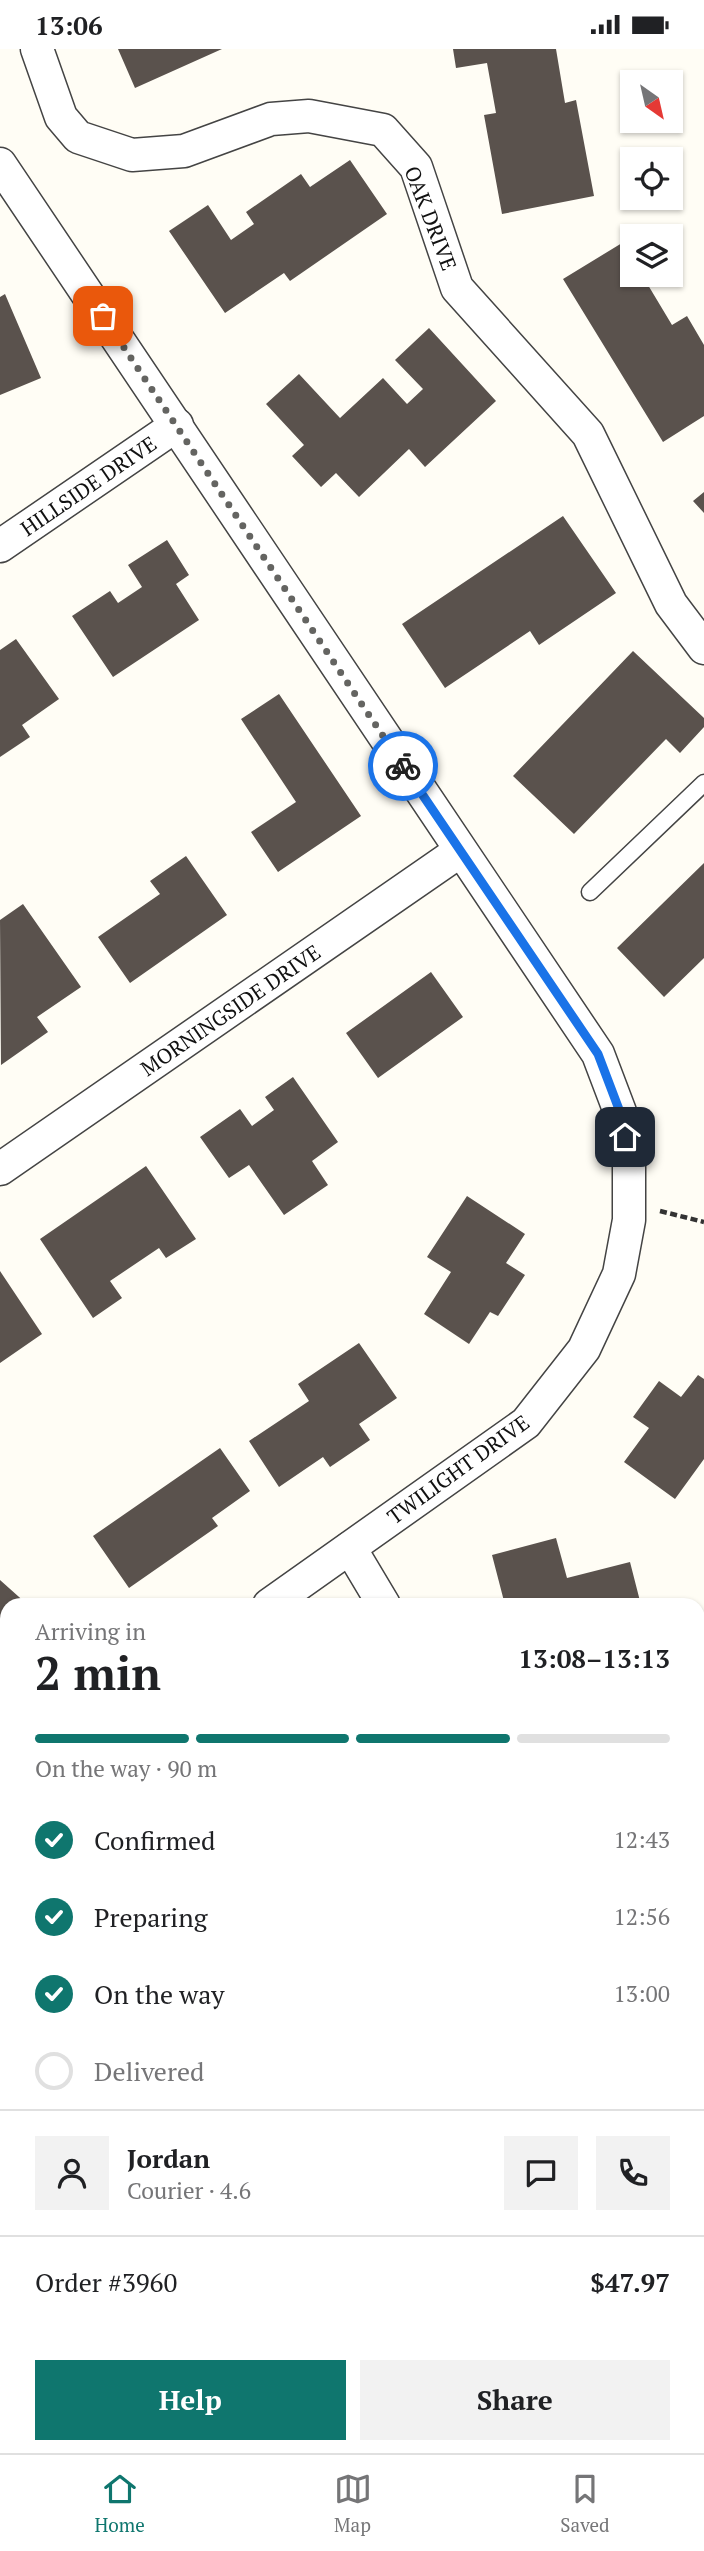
<!DOCTYPE html>
<html lang="en">
<head>
<meta charset="utf-8">
<style>
  :root { --surface:#fff; --page:#f2f2f2; --text:#202124; --muted:#757577; --line:#e0e0e0; --accent:#0f766e }
  body { margin:0; font-family:"PT Serif",serif; background:var(--page); color:var(--text); height:100vh; display:flex; flex-direction:column; font-size:26px; white-space:nowrap }
  * { box-sizing:border-box; margin:0 }
  p { font-size:23px; color:var(--muted) }
  .icon { flex:none; width:38px; height:38px; fill:none; stroke:currentColor; stroke-width:2; stroke-linecap:round; stroke-linejoin:round }
  .map { position:relative; flex:1; overflow:hidden }
  .sheet { position:absolute; left:0px; top:1549px; width:705px; height:856px; display:flex; flex-direction:column; background:var(--surface); border-radius:21px 21px 0 0; box-shadow:0 2px 5px #0004 }
  .sheet>* { flex:none }
  .needle { width:46px; rotate:146deg }
  .buttons { position:absolute; left:620px; top:21px; display:grid; gap:14px }
  .buttons a { display:grid; place-items:center; width:63px; height:63px; border-radius:0px; background:var(--surface); box-shadow:0 2px 5px #0004; font-size:35px }
  .pin { position:absolute; display:grid; place-items:center; width:60px; height:60px; color:#fff; margin:-30px; border-radius:14px; box-shadow:0 4px 10px #0006 }
  .courier { position:absolute; display:grid; place-items:center; width:70px; height:70px; margin:-35px; border:5px solid #1a73e8; border-radius:50%; background:#fff; color:#222; box-shadow:0 2px 9px #0007 }
  .headline em { font-style:normal; font-weight:600 }
  .headline div { display:flex; flex-direction:column-reverse }
  .headline { display:flex; align-items:center; justify-content:space-between; height:119px; padding:0 35px }
  h1 { font-size:46px; font-weight:600; line-height:52px }
  .bar { display:grid; grid-template-columns:repeat(4,1fr); gap:10px 7px; align-content:center; height:84px; padding:0 35px }
  .bar i { height:9px; border-radius:5px; background:var(--line) }
  .bar .on { background:var(--accent) }
  .bar p { grid-column:span 4 }
  .line { display:flex; align-items:center; gap:18px; padding:0 35px; border-top:2px solid var(--line) }
  .line div { flex:1 }
  .round { display:grid; place-items:center; flex:none; width:74px; height:74px; border-radius:0px; background:var(--page) }
  ol { padding:0 35px; list-style:none }
  li { display:flex; align-items:center; gap:21px; height:77px }
  li p { margin-inline-start:auto }
  li .icon { padding:7px; border-radius:50%; background:var(--accent); color:#fff; stroke-width:4 }
  li:last-child { color:var(--muted) }
  li i { width:38px; height:38px; border:4px solid var(--line); border-radius:50% }
  .cta { display:flex; gap:14px; margin-top:auto; padding:14px 35px }
  .cta a { flex:1; height:80px; border-radius:0px; background:var(--accent); color:#fff; font-size:28px; font-weight:600; line-height:80px; text-align:center }
  .cta a+a { background:var(--page); color:var(--text) }
  .status { display:flex; justify-content:space-between; align-items:center; height:49px; padding:0 35px; background:var(--surface); direction:ltr }
  .status svg { height:19px; fill:currentColor }
  .menu { display:flex; justify-content:space-around; align-items:center; height:98px; border-top:2px solid var(--line); background:var(--surface); font-size:19px; color:var(--muted) }
  .menu a { display:grid; justify-items:center; gap:4px }
  .menu .on { color:var(--accent) }
  .map>svg:first-child { display:block }
</style>
</head>
<body>
<div class="status"><b>13:06</b><svg viewBox="0 0 49 12"><path d="M0 12V9h3v3zM5 12V6h3v6zM10 12V3h3v9zM15 12V0h3v12zM26 1h20v11H26zM47 4h2v5h-2z"/></svg></div>
<div class="map">
<svg width="704" height="2404" viewBox="0 0 704 2404">
  <rect width="100%" height="100%" fill="#fffdf5"/>
  <g fill="none" stroke-linecap="round" stroke-linejoin="round">
    <!-- stream -->
    <path stroke="#3f96cf" stroke-width="10" d="M698,2317l6,-5
      M601,2404l7,-6"/>
  </g>
  <!-- building -->
  <path fill="#5a524d" d="M118,0h104l-87,39z
    M453,0h103l9,54 11,-3 18,96 -92,18 -18,-99 12,-2 -9,-50 -31,5z
    M350,111l37,54 -97,67 -6,-8 -59,40 -56,-82 39,-26 23,35 23,-16 -8,-12 55,-38 9,13z
    M622,194l10,15v17h10l30,50 15,-9 17,29v71l-41,26 -100,-163z
    M5,245l36,84 -41,17v-98z
    M429,279l67,73 -71,66 -16,-18 -50,48 -23,-24 -15,14 -29,-31 12,-11 -38,-41 33,-30 41,44 43,-40 24,26 16,-15 -28,-29z
    M704,443v21l-11,-12z
    M563,467l53,77 -77,52 -9,-14 -85,57 -43,-64z
    M167,491l22,35 -13,9 23,36 -86,57 -41,-61 38,-25 8,12 24,-16 -14,-22z
    M16,590l43,60 -37,26 8,12 -30,20v-107z
    M633,602l71,67v9l-24,26 -14,-14 -92,95 -61,-58z
    M279,645l82,122 -83,56 -27,-40 45,-30 -55,-83z
    M186,807l41,59 -97,68 -32,-46 62,-43 -10,-13z
    M704,814v95l-40,39 -47,-49z
    M23,855l58,83 -44,30 11,15 -47,33 -1,-145z
    M431,923l32,45 -85,61 -32,-45z
    M293,1028l45,65 -26,19 16,24 -44,30 -35,-50 -20,13 -29,-41 40,-28 12,17 22,-16 -9,-13z
    M146,1117l50,73 -30,19 -7,-10 -49,33 12,17 -29,20 -53,-79z
    M467,1147l58,38 -19,29 19,12 -27,41 -8,-4 -21,32 -45,-30 27,-42 -24,-15z
    M0,1222l42,63 -42,29z
    M359,1294l38,55 -38,26 11,16 -40,27 -7,-10 -44,30 -30,-46 60,-40 -11,-17z
    M698,1326l6,4v80l-29,40 -51,-37 25,-34 -16,-11 26,-36 22,16z
    M220,1399l30,43 -38,27 6,8 -89,62 -36,-52z
    M556,1489l11,40 63,-16 11,43h-136l-13,-50z
    M0,1531l28,25h-21v73l-4,5 -3,-2z
    M704,1764v85l-6,2v-65l5,-2 -5,-17z
    M704,2107v41l-6,-8v-29z
    M7,2370v28h52l10,6h-69v-23z
    M297,2398h68l9,6h-82z"/>
  <g fill="none" stroke-linecap="round" stroke-linejoin="round">
    <!-- service casing -->
    <g stroke="#444" stroke-width="19">
      <path id="service" d="M590,843l114,-109"/>
    </g>
    <!-- minor casing -->
    <g stroke="#444" stroke-width="35">
      <g id="minor">
        <path d="M37,0l24,68 17,20 54,18 52,-4 87,-32 38,-3 74,14 33,37 41,121 131,146 83,170 33,44"/>
        <path d="M0,115l598,890 22,58 9,50v58l-10,54 -35,75 -58,74 -257,182"/>
        <path id="s1" d="M0,497l177,-121"/>
        <path id="s2" d="M0,1120l460,-318"/>
        <path d="M350,1499l34,57"/>
        <path d="M0,1815l7,-31"/>
        <path d="M698,1984l6,-4"/>
        <path d="M0,2014l7,79"/>
        <path d="M0,2258l7,-25"/>
        <path d="M195,2404v-6"/>
      </g>
    </g>
    <!-- path -->
    <path stroke="#333" stroke-width="4.5" stroke-dasharray="7 3.5" stroke-linecap="butt" d="M660,1162l44,11"/>
    <!-- service -->
    <use href="#service" stroke="#fff" stroke-width="16"/>
    <!-- minor -->
    <use href="#minor" stroke="#fff" stroke-width="32"/>
  </g>
  <g fill="none" stroke-linecap="round" stroke-linejoin="round">
    <!-- done -->
    <path stroke="#646461" stroke-width="7" stroke-dasharray="0 12.6" d="M103,267l300,450"/>
    <!-- route -->
    <path stroke="#1a73e8" stroke-width="9" d="M403,717l195,288 22,58 5,25"/>
  </g>
  <g text-anchor="middle" dominant-baseline="central" stroke-width="7" stroke-linejoin="round" paint-order="stroke">
    <!-- street labels -->
    <g font-size="21" fill="#111" stroke="#fff">
      <text transform="translate(431 169) rotate(69)">OAK DRIVE</text>
      <text stroke="none"><textPath href="#s1" startOffset="107">HILLSIDE DRIVE</textPath></text>
      <text stroke="none"><textPath href="#s2" startOffset="280">MORNINGSIDE DRIVE</textPath></text>
      <text transform="translate(458 1420) rotate(-36)">TWILIGHT DRIVE</text>
    </g>
  </g>
</svg>
<div class="buttons">
<a><svg class="needle" viewBox="-14 -14 28 28"><path d="M0-13l5 13h-10z" fill="#e53935"/><path d="M0 13l5-13h-10z" fill="#757577"/></svg></a>
<a><svg class="icon" aria-label="locate" viewBox="0 0 24 24"><circle cx="12" cy="12" r="6"/><path d="M12 2v4M12 18v4M2 12h4M18 12h4"/></svg></a>
<a><svg class="icon" aria-label="layers" viewBox="0 0 24 24"><path d="M12 4l9 5-9 5-9-5zM3 14l9 5 9-5"/></svg></a>
</div>
<div class="pin" style="left:103px;top:267px;background:#ea580c"><svg class="icon" aria-label="bag" viewBox="0 0 24 24"><path d="M5 8h14l-1 12H6zM9 8a3 3 0 0 1 6 0"/></svg></div>
<div class="pin" style="left:625px;top:1088px;background:#1f2937"><svg class="icon" aria-label="home" viewBox="0 0 24 24"><path d="M3 11l9-7 9 7M6 9v11h12V9"/></svg></div>
<div class="courier" style="left:403px;top:717px"><svg class="icon" aria-label="bike" viewBox="0 0 24 24"><circle cx="6" cy="16" r="4"/><circle cx="18" cy="16" r="4"/><path d="M6 16l4-8h5l3 8M10 8l3 8H6M13 5h3"/></svg></div>
<section class="sheet">
<div class="headline"><div><h1>2 min</h1><p>Arriving in</p></div><em>13:08–13:13</em></div>
<div class="bar"><i class="on"></i><i class="on"></i><i class="on"></i><i></i><p>On the way · 90 m</p></div>
<ol>
<li><svg class="icon" aria-label="check" viewBox="0 0 24 24"><path d="M5 12l5 5 9-10"/></svg>Confirmed<p>12:43</p></li>
<li><svg class="icon" aria-label="check" viewBox="0 0 24 24"><path d="M5 12l5 5 9-10"/></svg>Preparing<p>12:56</p></li>
<li><svg class="icon" aria-label="check" viewBox="0 0 24 24"><path d="M5 12l5 5 9-10"/></svg>On the way<p>13:00</p></li>
<li><i></i>Delivered</li>
</ol>
<div class="line" style="height:126px"><a class="round"><svg class="icon" aria-label="person" viewBox="0 0 24 24"><circle cx="12" cy="8" r="4"/><path d="M4 21q1-7 8-7t8 7"/></svg></a><div><b>Jordan</b><p>Courier · 4.6</p></div><a class="round"><svg class="icon" aria-label="chat" viewBox="0 0 24 24"><path d="M4 5h16v11H9l-5 4z"/></svg></a><a class="round"><svg class="icon" aria-label="phone" viewBox="0 0 24 24"><path d="M5 4h4l2 5-3 2q2 4 5 5l2-3 5 2v4C11 20 4 13 5 4z"/></svg></a></div>
<div class="line" style="height:91px"><div>Order #3960</div><b>$47.97</b></div>
<div class="cta"><a>Help</a><a>Share</a></div>
</section>
</div>
<nav class="menu">
<a class="on"><svg class="icon" aria-label="home" viewBox="0 0 24 24"><path d="M3 11l9-7 9 7M6 9v11h12V9"/></svg>Home</a>
<a><svg class="icon" aria-label="map" viewBox="0 0 24 24"><path d="M3 6l6-2 6 2 6-2v14l-6 2-6-2-6 2zM9 4v14M15 6v14"/></svg>Map</a>
<a><svg class="icon" aria-label="saved" viewBox="0 0 24 24"><path d="M7 4h10v16l-5-4-5 4z"/></svg>Saved</a>
</nav>
</body>
</html>
